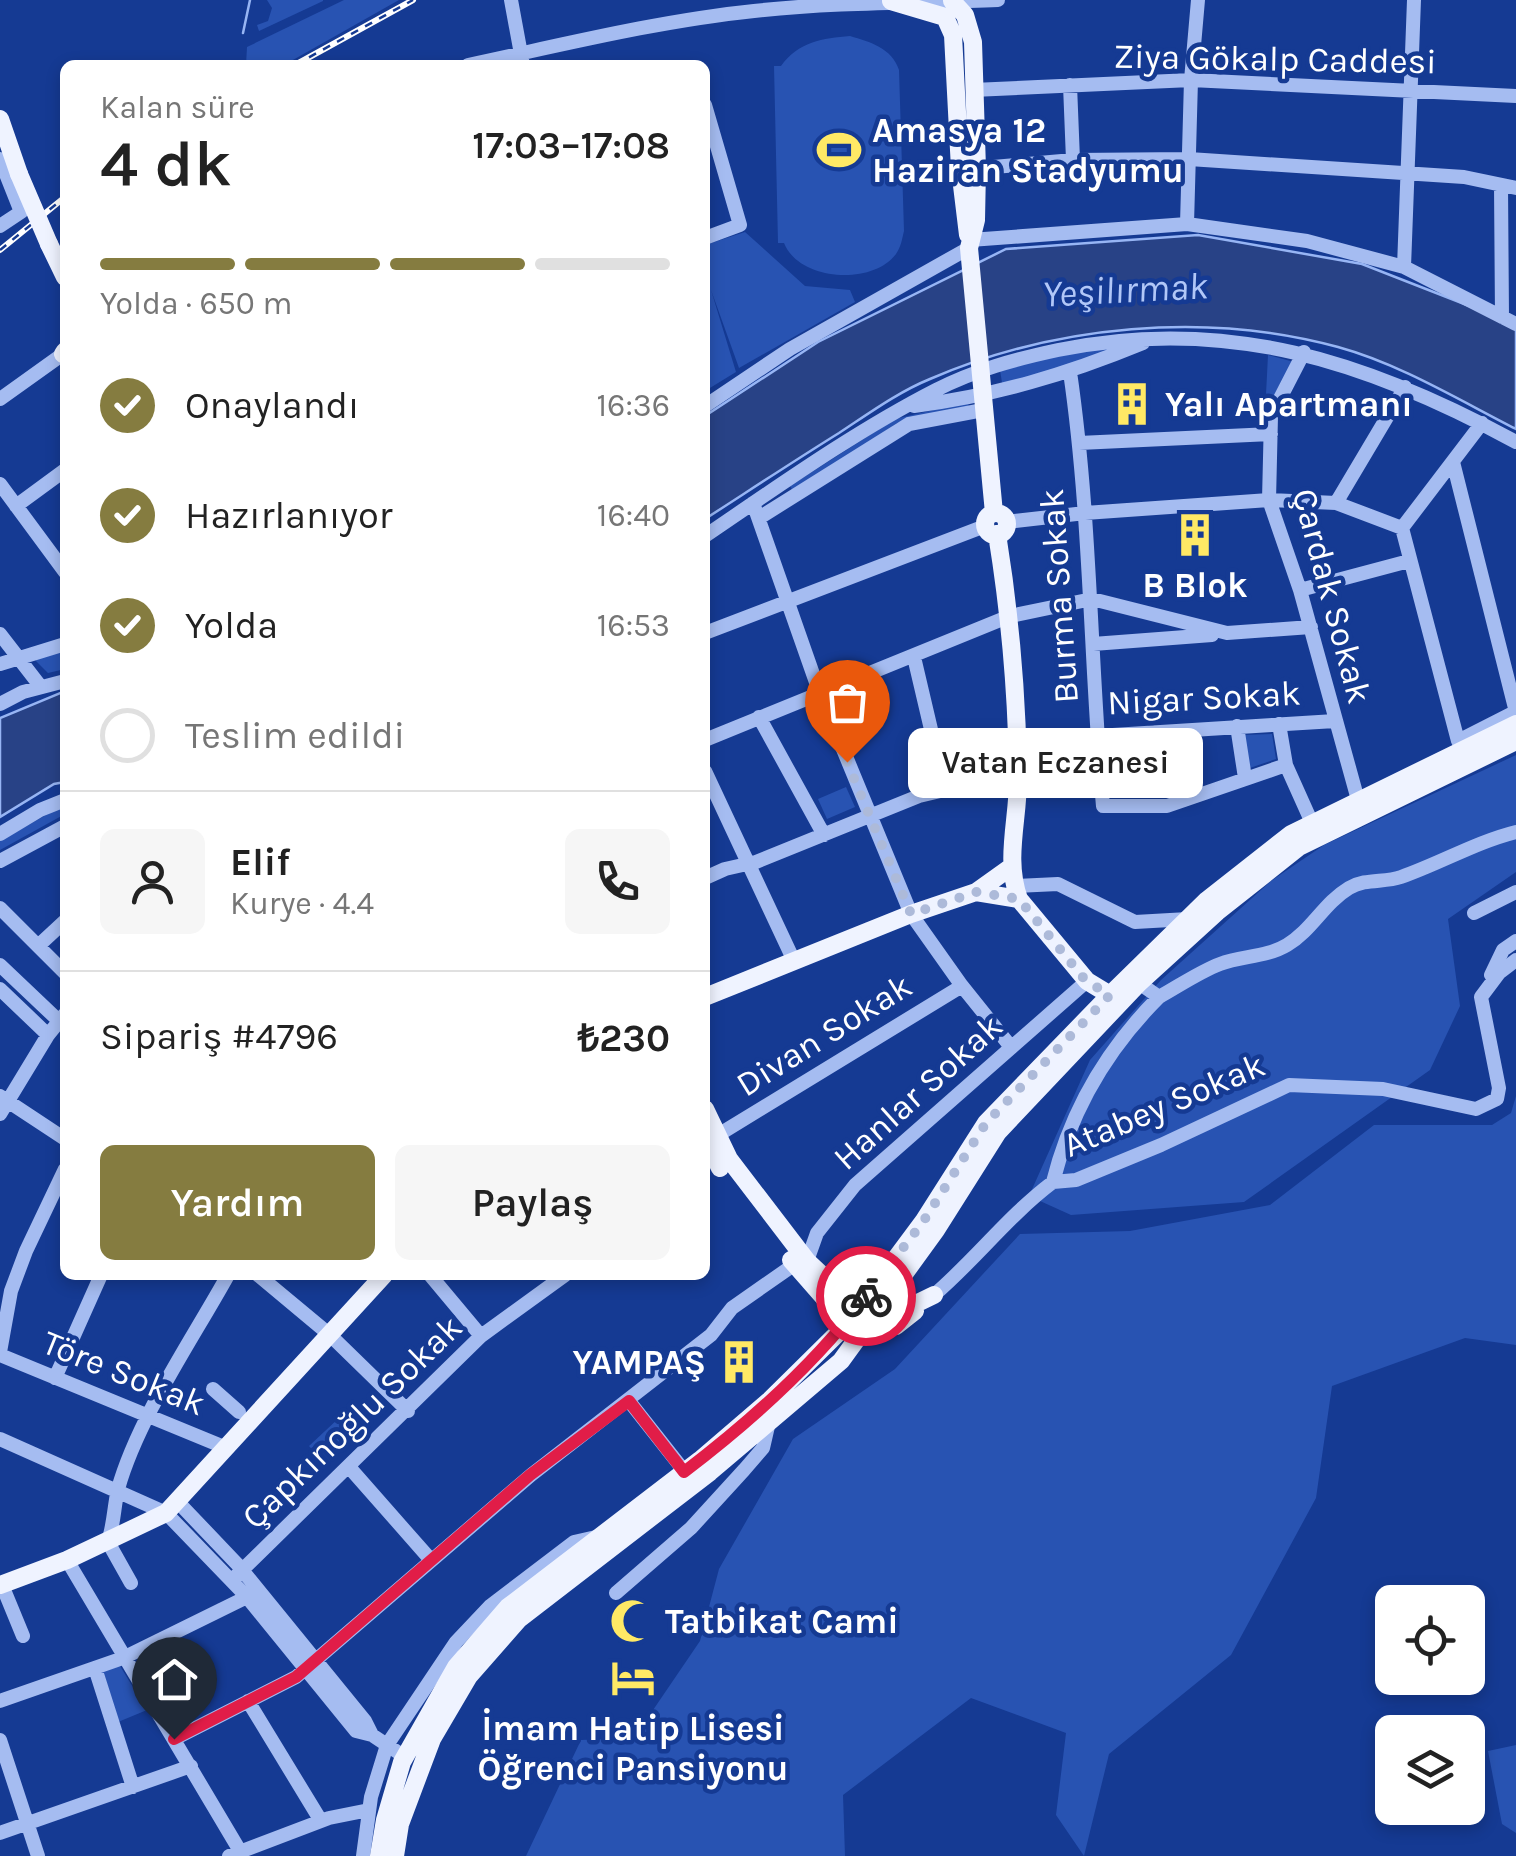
<!DOCTYPE html>
<html lang="tr">
<head>
<meta charset="utf-8">
<style>
  :root { --surface:#fff; --page:#f6f6f6; --text:#222; --muted:#767676; --line:#e0e0e0; --accent:#857c40 }
  body { margin:0; font-family:Karla,sans-serif; background:var(--page); color:var(--text); height:100vh; display:flex; flex-direction:column; font-size:38px; white-space:nowrap }
  * { box-sizing:border-box; margin:0 }
  p { font-size:32px; color:var(--muted) }
  .icon { flex:none; width:55px; height:55px; fill:none; stroke:currentColor; stroke-width:2; stroke-linecap:round; stroke-linejoin:round }
  .map { position:relative; flex:1; overflow:hidden }
  .panel { position:absolute; left:60px; top:60px; width:650px; height:1220px; display:flex; flex-direction:column; background:var(--surface); border-radius:15px; box-shadow:0 5px 15px #0003 }
  .panel>* { flex:none }
  .controls { position:absolute; left:1375px; top:1585px; display:grid; gap:20px }
  .controls a { display:grid; place-items:center; width:110px; height:110px; border-radius:15px; background:var(--surface); box-shadow:0 5px 15px #0003; font-size:50px }
  .pin { position:absolute; display:grid; place-items:center; width:85px; height:85px; color:#fff; margin:-102px -42px; border-radius:50% 50% 50% 0; rotate:-45deg; box-shadow:0 0 10px #0007 }
  .pin .icon { rotate:45deg }
  .courier { position:absolute; display:grid; place-items:center; width:100px; height:100px; margin:-50px; border:8px solid #e11d48; border-radius:50%; background:#fff; color:#222; box-shadow:0 2px 12px #0007 }
  .bubble { position:absolute; height:70px; border-radius:15px; background:var(--surface); box-shadow:0 5px 15px #0003; font-size:32px; font-weight:600; line-height:70px; text-align:center }
  .head em { font-style:normal; font-weight:600 }
  .head div { display:flex; flex-direction:column-reverse }
  .head { display:flex; align-items:center; justify-content:space-between; height:170px; padding:0 40px }
  h1 { font-size:65px; font-weight:600; line-height:75px }
  .bar { display:grid; grid-template-columns:repeat(4,1fr); gap:15px 10px; align-content:center; height:120px; padding:0 40px }
  .bar i { height:12px; border-radius:8px; background:var(--line) }
  .bar .current { background:var(--accent) }
  .bar p { grid-column:span 4 }
  .line { display:flex; align-items:center; gap:25px; padding:0 40px; border-top:2px solid var(--line) }
  .line div { flex:1 }
  .round { display:grid; place-items:center; flex:none; width:105px; height:105px; border-radius:15px; background:var(--page) }
  ol { padding:0 40px; list-style:none }
  li { display:flex; align-items:center; gap:30px; height:110px }
  li p { margin-inline-start:auto }
  li .icon { padding:10px; border-radius:50%; background:var(--accent); color:#fff; stroke-width:4 }
  li:last-child { color:var(--muted) }
  li i { width:55px; height:55px; border:5px solid var(--line); border-radius:50% }
  .action { display:flex; gap:20px; margin-top:auto; padding:20px 40px }
  .action a { flex:1; height:115px; border-radius:15px; background:var(--accent); color:#fff; font-size:40px; font-weight:600; line-height:115px; text-align:center }
  .action a+a { background:var(--page); color:var(--text) }
  .map>svg:first-child { display:block }
</style>
</head>
<body>
<div class="map">
<svg width="1516" height="1856" viewBox="0 0 1516 1856">
  <rect width="100%" height="100%" fill="#153a93"/>
  <!-- green -->
  <path fill="#2853b2" d="M267,0h56v1l-64,30 -2,-6 11,-4 4,-13z
    M344,0h55l-115,65h-38l1,-18z
    M850,36c20,6 42,12 49,34l5,161c-2,8 -3,16 -8,23 -24,32 -97,27 -112,-11h-6l-4,-177h7c17,-24 42,-28 69,-30z
    M745,232l60,54 45,4 5,12 -116,66 -28,-78 25,82 -31,19v-146z
    M1122,345l-119,44 -3,-19 72,-19z
    M1268,355l26,7 -29,52z
    M968,402l1,7 -72,14 -103,70 -4,-7 105,-67z
    M65,649v20l-17,4 -12,-12 -1,-4z
    M1272,734l4,25 -29,10 -5,-34z
    M1516,755v117l-68,47 12,87 -30,64 -186,132 -173,13 -42,-19 61,-136 71,-80 110,-99 53,-36z
    M846,787l9,20 -28,12 -9,-20z
    M62,806l3,8 -65,36v-9z
    M1516,1096v249l-51,-7 -133,48 -16,112 -85,157 -122,99 -25,102 -28,-41 10,-82 -95,-35 -128,97 2,61h-319l55,-116 53,-2 66,-97 19,-72 74,-130 102,-70 125,-135 110,-3 140,-26 104,-80h118l19,-12z
    M340,1417l17,18 -31,29 -17,-18z
    M120,1666l27,44 -29,12 -20,-51z
    M1516,1745v88l-14,-9 -14,-73z"/>
  <!-- water -->
  <path fill="#284286" stroke="#97b5f4" stroke-width="2.5" d="M1198,235l164,29 110,43 44,23v99c-57,-29 -116,-65 -178,-82 -132,-36 -283,-22 -408,32 -32,13 -62,35 -91,54 -45,28 -89,57 -134,86v-103l113,-74 188,-93z
    M65,691v91l-11,2 -54,33v-99z"/>
  <g fill="none" stroke-linecap="round" stroke-linejoin="round">
    <!-- stream -->
    <path stroke="#97b5f4" stroke-width="2.5" d="M243,33l7,-33"/>
    <!-- minor -->
    <path stroke="#a5bcf1" stroke-width="14" d="M511,0l12,65
      M468,65c94,-20 190,-44 286,-54 81,-9 163,-8 244,-11
      M1070,85l3,75
      M973,90l218,-10 325,16
      M705,105l35,120 -35,13
      M0,159l21,53 -21,14
      M971,169l102,-9 116,-1 275,18 52,11
      M1501,185l1,132
      M1187,224l4,-144 7,-80
      M970,240l217,-16 120,17 97,26 112,57
      M1404,267l10,-267
      M1304,352l-33,64 -2,84 31,90 58,210
      M1070,372c21,144 20,289 33,434h64l119,-41
      M0,399l63,-45
      M705,406l85,-57 179,-101
      M914,406c83,-11 151,-31 229,-63
      M1482,423l-80,105 56,213 57,-29
      M1079,443l192,-9
      M1453,462l63,250
      M0,484l65,88
      M753,503l66,188 92,223 51,72 49,61
      M1336,503l69,-116
      M16,506l49,-36
      M759,518l150,-94 74,-14
      M1006,522l79,-9 184,-13 67,3 66,25
      M705,536c75,-51 151,-105 231,-146 39,-20 80,-31 122,-40 169,-35 311,12 458,92
      M1300,590l109,-29
      M705,633l280,-107
      M0,634l41,53
      M1093,644l119,-9
      M914,657l31,132
      M0,664l65,-20
      M0,704l23,-12 42,-11
      M759,717l65,118
      M1279,724l7,41 26,58
      M1237,726l8,52
      M705,740l305,-124 82,-17 135,34 84,-6
      M1017,741l318,-20
      M705,771l89,190
      M0,834l40,-24 25,-10
      M0,861l65,-35
      M705,878l20,-9 31,-7 163,-66 51,-12 49,-2
      M1014,886l44,-2 77,38 53,-3
      M0,908l65,65
      M1474,913l42,-21
      M38,946l27,-25
      M0,965l59,56
      M1491,975l12,-25 13,-9
      M1139,983l20,14c20,-11 40,-25 61,-33 22,-8 47,-7 67,-19 25,-15 37,-42 62,-57 17,-10 35,-5 52,-11 40,-14 75,-35 115,-45
      M0,989l48,46
      M1159,997c-52,52 -88,113 -106,185l23,-2 85,-35 128,-60 94,4 93,20 21,-10 2,-11 -18,-91 18,-24 17,-13
      M0,1096l65,43
      M0,1114l48,-79 17,-21
      M718,1135l244,-149
      M258,1275l72,60 78,76
      M430,1275l51,61
      M934,1295c42,-36 75,-80 119,-113
      M0,1352l11,-61 15,-40 39,-82
      M0,1355l224,92
      M55,1378l46,-103
      M213,1389l26,23
      M629,1401l56,71
      M0,1439l166,74 81,84 109,134 16,4 33,22
      M349,1467l81,92
      M177,1501l61,64 127,156 7,14
      M67,1560l176,296
      M232,1580l249,-244 84,-61
      M131,1583l-23,-41c6,-18 6,-36 10,-53 20,-71 74,-149 110,-214
      M2,1585l21,51
      M616,1593l75,-65 53,-58 19,-22 6,-26
      M95,1668l38,119
      M149,1699l47,-24 5,3
      M0,1701l123,-43 124,-61
      M248,1701l73,120
      M174,1739l122,-62 235,-202 180,-140 21,-27 63,-44 12,-3 10,-28 38,-48 232,-204
      M0,1740l38,116
      M0,1833l191,-67
      M229,1856l100,-38 40,-8
      M363,1856l8,-59 16,-52 69,-103 34,-36 84,-64 22,-5"/>
    <!-- major -->
    <path stroke="#eff3ff" stroke-width="18" d="M891,1l54,16 8,18 7,134 8,66
      M952,1l13,14 8,27 4,127 -1,51 -7,28 25,265
      M0,119l19,55
      M49,244l16,33
      M63,354l2,-3
      M985 524a11 11 0 1 1 22 0a11 11 0 1 1-22 0Z
      M997,534c13,80 20,160 21,241 1,43 -14,83 1,124l68,82 23,14
      M976,892l43,7
      M705,997l206,-83 65,-22 35,-25
      M705,1109l24,50 78,102 34,32 60,18 33,-16
      M705,1137l15,31
      M791,1260l56,64
      M857,1327l39,-1 19,-15
      M0,1585l67,-25 99,-47 218,-238
      M379,1856l6,-36 17,-58 54,-95 52,-60 192,-147 70,-60 77,-76 76,-102 63,-99 124,-128 97,-95 84,-66 225,-110
      M395,1856l5,-32 32,-85 37,-63 50,-57 191,-147 131,-111 95,-131 62,-98 141,-149 78,-71 82,-65 217,-106"/>
    <!-- rail casing -->
    <g stroke="#fff" stroke-width="6">
      <path id="rail" d="M295,65l118,-65
        M0,250l65,-53"/>
    </g>
    <!-- rail -->
    <use href="#rail" stroke="#153a93" stroke-width="2.5" stroke-dasharray="8" stroke-linecap="butt"/>
    <!-- major-bridge -->
    <path stroke="#eff3ff" stroke-width="18" d="M19,174l30,70"/>
  </g>
  <g fill="none" stroke-linecap="round" stroke-linejoin="round">
    <!-- done -->
    <path stroke="#adbad9" stroke-width="10" stroke-dasharray="0 18" d="M847,762l64,152 65,-22 43,7 67,82 24,14 -124,128 -63,99 -57,74"/>
    <!-- route -->
    <path stroke="#e11d48" stroke-width="12" d="M174,1739l122,-62 234,-202 99,-74 55,71c67,-51 132,-109 182,-176"/>
  </g>
  <!-- icons -->
  <defs>
    <g id="stadium-bare" transform="scale(3.45)"><path d="M0-5a6.5 5 0 1 0 0 10a6.5 5 0 1 0 0-10ZM-3.5-1.8h7v3.6h-7Z" fill="#ffe965" stroke="#153a93" stroke-width="2.5" paint-order="stroke"/></g>
    <g id="building-bare" transform="scale(3.45)"><path d="M-4-6H4V6H1V3H-1V6H-4ZM-2.5-4.3h1.7v1.8h-1.7ZM.8-4.3h1.7v1.8H.8ZM-2.5-1h1.7V.8h-1.7ZM.8-1h1.7V.8H.8Z" fill="#ffe965" stroke="#153a93" stroke-width="2.5" paint-order="stroke"/></g>
    <g id="mosque-bare" transform="scale(3.45)"><path d="M3.5-4.9A6 6 0 1 0 3.5 4.9A5 5 0 1 1 3.5-4.9Z" fill="#ffe965" stroke="#153a93" stroke-width="2.5" paint-order="stroke"/></g>
    <g id="hotel-bare" transform="scale(3.45)"><path d="M-6-4.5h1.5V1H6V5H4.5V3h-9V5H-6ZM-4 0a1.8 1.8 0 1 1 3.6 0ZM.5 0V-2.5h3Q6-2.5 6 0Z" fill="#ffe965" stroke="#153a93" stroke-width="2.5" paint-order="stroke"/></g>
  </defs>
  <g fill-rule="evenodd">
    <use href="#stadium-bare" x="839" y="150"/>
    <use href="#building-bare" x="1132" y="404"/>
    <use href="#building-bare" x="1195" y="535"/>
    <use href="#building-bare" x="739" y="1362"/>
    <use href="#mosque-bare" x="632" y="1621"/>
    <use href="#hotel-bare" x="633" y="1678"/>
  </g>
  <g text-anchor="middle" dominant-baseline="central" stroke-width="9" stroke-linejoin="round" paint-order="stroke">
    <!-- street labels -->
    <g font-size="35" fill="#fff" stroke="#153a93">
      <text transform="translate(1275 59) rotate(1)">Ziya Gökalp Caddesi</text>
      <text transform="translate(1059 596) rotate(-94)">Burma Sokak</text>
      <text transform="translate(1332 596) rotate(75)">Çardak Sokak</text>
      <text transform="translate(1204 698) rotate(-3)">Nigar Sokak</text>
      <text transform="translate(824 1035) rotate(-32)">Divan Sokak</text>
      <text transform="translate(918 1092) rotate(-42)">Hanlar Sokak</text>
      <text transform="translate(1164 1105) rotate(-23)">Atabey Sokak</text>
      <text transform="translate(124 1373) rotate(22)">Töre Sokak</text>
      <text transform="translate(352 1422) rotate(-44)">Çapkınoğlu Sokak</text>
    </g>
    <!-- poi labels -->
    <g font-size="35" font-weight="bold" fill="#fff" stroke="#153a93" text-anchor="start">
      <text x="872" y="130">Amasya 12<tspan x="872" dy="40">Haziran Stadyumu</tspan></text>
      <text x="1165" y="404">Yalı Apartmanı</text>
      <text x="1195" y="585" text-anchor="middle">B Blok</text>
      <text x="706" y="1362" text-anchor="end">YAMPAŞ</text>
      <text x="665" y="1621">Tatbikat Cami</text>
      <text x="633" y="1728" text-anchor="middle">İmam Hatip Lisesi<tspan x="633" dy="40">Öğrenci Pansiyonu</tspan></text>
    </g>
    <!-- water labels -->
    <g font-size="38" font-style="italic" fill="#b1c7f8" stroke="#153a93">
      <text transform="translate(1125 290) rotate(-3)">Yeşilırmak</text>
    </g>
  </g>
</svg>
<div class="controls">
<a><svg class="icon" aria-label="locate" viewBox="0 0 24 24"><circle cx="12" cy="12" r="6"/><path d="M12 2v4M12 18v4M2 12h4M18 12h4"/></svg></a>
<a><svg class="icon" aria-label="layers" viewBox="0 0 24 24"><path d="M12 4l9 5-9 5-9-5zM3 14l9 5 9-5"/></svg></a>
</div>
<div class="pin" style="left:847px;top:762px;background:#ea580c"><svg class="icon" aria-label="bag" viewBox="0 0 24 24"><path d="M5 8h14l-1 12H6zM9 8a3 3 0 0 1 6 0"/></svg></div>
<div class="pin" style="left:174px;top:1739px;background:#1f2937"><svg class="icon" aria-label="home" viewBox="0 0 24 24"><path d="M3 11l9-7 9 7M6 9v11h12V9"/></svg></div>
<div class="courier" style="left:866px;top:1296px"><svg class="icon" aria-label="bike" viewBox="0 0 24 24"><circle cx="6" cy="16" r="4"/><circle cx="18" cy="16" r="4"/><path d="M6 16l4-8h5l3 8M10 8l3 8H6M13 5h3"/></svg></div>
<div class="bubble" style="left:908px;top:728px;width:295px">Vatan Eczanesi</div>
<section class="panel">
<div class="head"><div><h1>4 dk</h1><p>Kalan süre</p></div><em>17:03–17:08</em></div>
<div class="bar"><i class="current"></i><i class="current"></i><i class="current"></i><i></i><p>Yolda · 650 m</p></div>
<ol>
<li><svg class="icon" aria-label="check" viewBox="0 0 24 24"><path d="M5 12l5 5 9-10"/></svg>Onaylandı<p>16:36</p></li>
<li><svg class="icon" aria-label="check" viewBox="0 0 24 24"><path d="M5 12l5 5 9-10"/></svg>Hazırlanıyor<p>16:40</p></li>
<li><svg class="icon" aria-label="check" viewBox="0 0 24 24"><path d="M5 12l5 5 9-10"/></svg>Yolda<p>16:53</p></li>
<li><i></i>Teslim edildi</li>
</ol>
<div class="line" style="height:180px"><a class="round"><svg class="icon" aria-label="person" viewBox="0 0 24 24"><circle cx="12" cy="8" r="4"/><path d="M4 21q1-7 8-7t8 7"/></svg></a><div><b>Elif</b><p>Kurye · 4.4</p></div><a class="round"><svg class="icon" aria-label="phone" viewBox="0 0 24 24"><path d="M5 4h4l2 5-3 2q2 4 5 5l2-3 5 2v4C11 20 4 13 5 4z"/></svg></a></div>
<div class="line" style="height:130px"><div>Sipariş #4796</div><b>₺230</b></div>
<div class="action"><a>Yardım</a><a>Paylaş</a></div>
</section>
</div>
</body>
</html>
